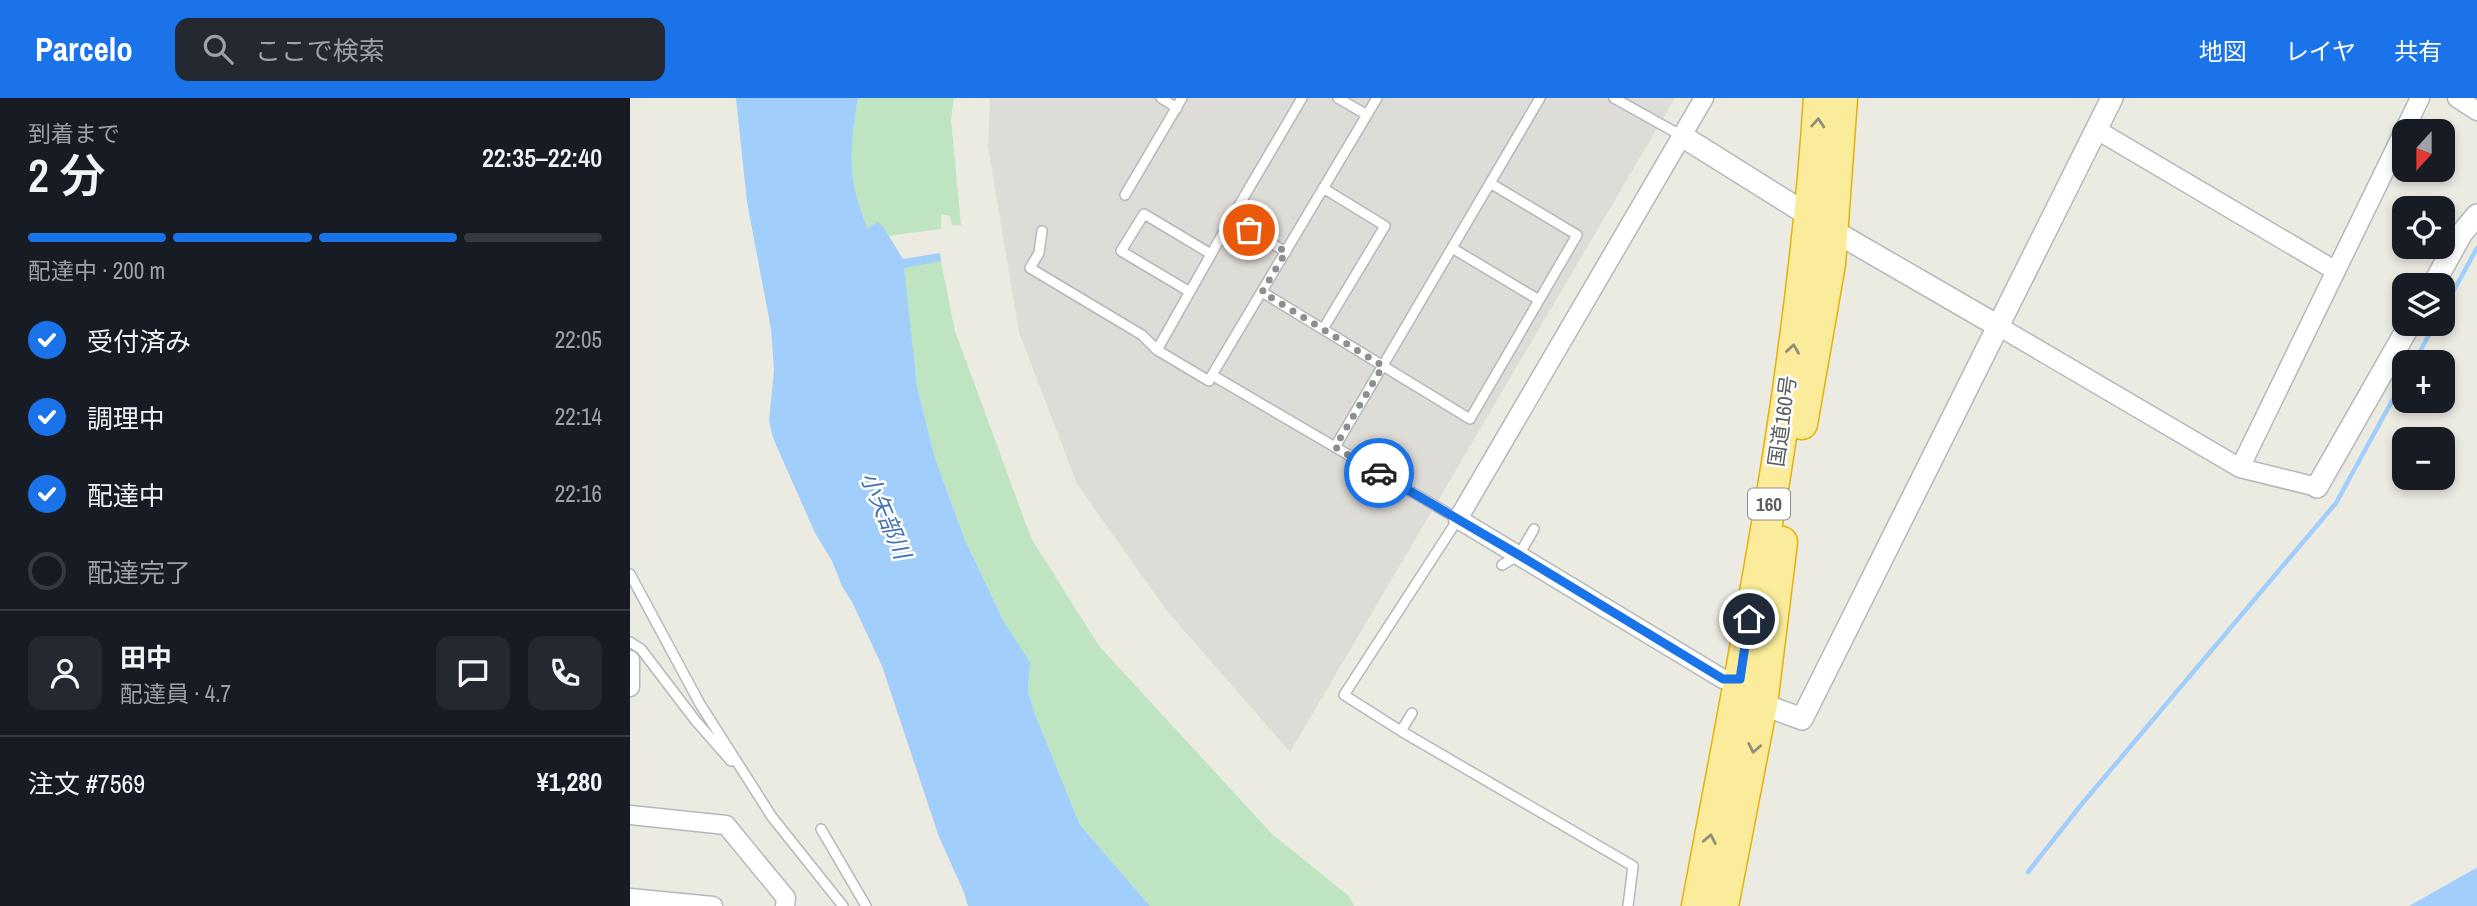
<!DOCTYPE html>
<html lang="ja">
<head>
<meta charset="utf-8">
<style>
  :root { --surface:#171b24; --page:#242831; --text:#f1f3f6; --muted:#9ea1a6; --line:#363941; --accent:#1a73e8 }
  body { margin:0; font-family:"Archivo Narrow","Noto Sans JP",sans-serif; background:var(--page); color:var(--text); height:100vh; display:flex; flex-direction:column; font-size:26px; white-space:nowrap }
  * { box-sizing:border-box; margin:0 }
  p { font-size:23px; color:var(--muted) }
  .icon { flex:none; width:38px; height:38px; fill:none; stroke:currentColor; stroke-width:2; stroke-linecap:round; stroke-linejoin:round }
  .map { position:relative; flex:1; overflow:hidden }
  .panel { display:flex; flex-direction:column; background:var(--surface); width:630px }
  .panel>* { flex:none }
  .needle { width:46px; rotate:201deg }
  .buttons { position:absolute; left:1762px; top:21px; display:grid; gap:14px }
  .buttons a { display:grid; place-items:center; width:63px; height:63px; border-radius:14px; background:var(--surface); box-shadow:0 4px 10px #0003; font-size:35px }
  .pin { position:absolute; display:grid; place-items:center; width:60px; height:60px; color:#fff; margin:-30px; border:4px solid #fff; border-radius:50%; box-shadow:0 2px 7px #0007 }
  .courier { position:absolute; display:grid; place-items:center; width:70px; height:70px; margin:-35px; border:5px solid #1a73e8; border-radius:50%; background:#fff; color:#222; box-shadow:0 2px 9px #0007 }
  .head em { font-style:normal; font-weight:600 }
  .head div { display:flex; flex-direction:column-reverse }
  .head { display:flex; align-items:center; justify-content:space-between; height:119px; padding:0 28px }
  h1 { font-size:46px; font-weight:600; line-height:52px }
  .bar { display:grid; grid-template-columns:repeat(4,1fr); gap:10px 7px; align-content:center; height:84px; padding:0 28px }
  .bar i { height:9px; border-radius:5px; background:var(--line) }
  .bar .on { background:var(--accent) }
  .bar p { grid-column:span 4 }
  .line { display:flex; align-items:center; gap:18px; padding:0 28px; border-top:2px solid var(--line) }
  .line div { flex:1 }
  .round { display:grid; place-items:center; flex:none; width:74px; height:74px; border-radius:14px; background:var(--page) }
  ol { padding:0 28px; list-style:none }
  li { display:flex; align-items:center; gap:21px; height:77px }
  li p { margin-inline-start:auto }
  li .icon { padding:7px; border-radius:50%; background:var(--accent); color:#fff; stroke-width:4 }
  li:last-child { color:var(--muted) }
  li i { width:38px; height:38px; border:4px solid var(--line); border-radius:50% }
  header { display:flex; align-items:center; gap:42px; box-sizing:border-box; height:98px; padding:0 35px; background:var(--accent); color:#fff }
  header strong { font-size:33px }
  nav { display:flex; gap:38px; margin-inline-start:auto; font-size:24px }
  .search { width:490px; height:63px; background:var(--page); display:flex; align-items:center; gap:18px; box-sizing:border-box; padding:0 24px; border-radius:14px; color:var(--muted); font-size:26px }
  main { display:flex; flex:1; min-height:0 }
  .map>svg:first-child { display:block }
</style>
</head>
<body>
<header>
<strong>Parcelo</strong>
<div class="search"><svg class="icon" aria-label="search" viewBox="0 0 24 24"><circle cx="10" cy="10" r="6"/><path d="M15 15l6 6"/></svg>ここで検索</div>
<nav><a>地図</a><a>レイヤ</a><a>共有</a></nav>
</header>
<main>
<section class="panel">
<div class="head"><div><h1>2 分</h1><p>到着まで</p></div><em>22:35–22:40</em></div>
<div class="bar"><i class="on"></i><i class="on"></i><i class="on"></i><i></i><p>配達中 · 200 m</p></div>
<ol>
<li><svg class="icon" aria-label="check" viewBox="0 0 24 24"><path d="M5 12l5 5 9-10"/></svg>受付済み<p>22:05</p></li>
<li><svg class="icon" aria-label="check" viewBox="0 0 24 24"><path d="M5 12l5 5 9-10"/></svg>調理中<p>22:14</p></li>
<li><svg class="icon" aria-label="check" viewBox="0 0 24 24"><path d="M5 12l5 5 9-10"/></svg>配達中<p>22:16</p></li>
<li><i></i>配達完了</li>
</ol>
<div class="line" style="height:126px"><a class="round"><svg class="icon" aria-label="person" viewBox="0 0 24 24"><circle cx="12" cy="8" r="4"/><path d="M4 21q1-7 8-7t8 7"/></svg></a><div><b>田中</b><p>配達員 · 4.7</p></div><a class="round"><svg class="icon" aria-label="chat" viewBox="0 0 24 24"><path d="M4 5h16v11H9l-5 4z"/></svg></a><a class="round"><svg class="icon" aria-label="phone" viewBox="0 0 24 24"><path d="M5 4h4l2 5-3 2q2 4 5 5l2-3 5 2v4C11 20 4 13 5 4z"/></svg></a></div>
<div class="line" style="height:91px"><div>注文 #7569</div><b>¥1,280</b></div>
</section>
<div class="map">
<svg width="1847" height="808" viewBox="0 0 1847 808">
  <rect width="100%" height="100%" fill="#ecebe2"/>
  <!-- industrial -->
  <path fill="#dedcd6" d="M360,0h685l-385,654 -123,-141 -90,-127 -58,-152 -31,-186z"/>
  <!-- green -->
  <path fill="#bfe4c1" d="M228,0h96l-3,21 10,106h-9l-2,-9 -9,-2v15l-54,7 -5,-11 -15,4c-4,-14 -10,-28 -13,-42 -5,-28 -1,-61 4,-89z
    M311,163l14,70 76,207 68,108 173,188 77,62 5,10h-204l-70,-81 -45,-111 -7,-23 2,-28 -26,-41 -39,-82 -30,-82 -18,-72 -14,-119z"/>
  <!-- water -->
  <path fill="#a2cefc" d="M106,0h122c-5,27 -9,61 -4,88 3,14 9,28 13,43l10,-7 5,3 21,34 37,-6 1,8 -37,7 13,118 18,72 30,82 39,82 26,40 -2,29 7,23 45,111 70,81h-182l-5,-16 -24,-53 -57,-171 -30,-64 -10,-16 -10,-25 -17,-28 -42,-95 -4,-18 5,-49 -3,-42 -24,-127z
    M1847,770v38h-68l60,-34z"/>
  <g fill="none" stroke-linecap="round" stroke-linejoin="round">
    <!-- stream -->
    <path stroke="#a2cefc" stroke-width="4.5" d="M1813,212l34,-62
      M1784,264l21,-38
      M1398,774l53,-67 255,-302 68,-124"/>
    <!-- service casing -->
    <g stroke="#b4b7bc" stroke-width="12">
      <path id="service" d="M531,0l16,10
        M708,0l29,17
        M747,0l-165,277 246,144 -114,176 57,36 11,-18
        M984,0l68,38
        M495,97l57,-97
        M601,121l71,-121
        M412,133l-3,22 -9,15 112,67 15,15
        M822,150l87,52
        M560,194l-69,-41 23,-37 67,40
        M632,194l208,127 107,-184 -87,-52
        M693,231l62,-103 -62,-38
        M582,277l-3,6 -52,-31 74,-131 55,33
        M705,349l205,-349
        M872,467l17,-10 15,-26
        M0,476l70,130 72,113 71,89
        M0,544l11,7 54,71 36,41
        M771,633l232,135 -5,40
        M191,731l45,77"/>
    </g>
    <!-- minor casing -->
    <g stroke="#b4b7bc" stroke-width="21">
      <path id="minor" d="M1074,0l-246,421 265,160h17
        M1827,0l20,13
        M1467,32l239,141
        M1368,228l242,142 77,19
        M1610,370l180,-370
        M0,562v27
        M0,717l96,10 60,73 -1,8
        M0,800l83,8"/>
    </g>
    <!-- tertiary casing -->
    <g stroke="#b4b7bc" stroke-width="24">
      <path id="tertiary" d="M1052,38l150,94 166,96
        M1803,187l29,-52 15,-18
        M1687,389l93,-163
        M1132,606l40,15 310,-621"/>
    </g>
    <!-- trunk casing -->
    <g stroke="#e6b008" stroke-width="33">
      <path id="trunk" d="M1172,326l28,-160 12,-166
        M1067,808c50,-267 105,-536 122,-808
        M1093,808l39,-202 20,-162"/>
    </g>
    <!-- service -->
    <use href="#service" stroke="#fff" stroke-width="9"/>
    <!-- minor -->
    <use href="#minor" stroke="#fff" stroke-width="18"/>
    <!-- tertiary -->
    <use href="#tertiary" stroke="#fff" stroke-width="21"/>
    <!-- trunk -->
    <use href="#trunk" stroke="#faec9a" stroke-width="30"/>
  </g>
  <!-- one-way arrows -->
  <defs><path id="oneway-chevron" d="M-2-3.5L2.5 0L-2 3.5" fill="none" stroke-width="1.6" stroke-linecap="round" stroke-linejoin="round" transform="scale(1.75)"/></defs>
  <g stroke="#928f76">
    <use href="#oneway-chevron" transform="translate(1188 25) rotate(-86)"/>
    <use href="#oneway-chevron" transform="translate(1163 251) rotate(-82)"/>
    <use href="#oneway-chevron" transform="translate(1124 650) rotate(101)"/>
    <use href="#oneway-chevron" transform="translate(1080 741) rotate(-79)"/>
  </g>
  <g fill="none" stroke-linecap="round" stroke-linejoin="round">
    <!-- done -->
    <path stroke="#8d8f8f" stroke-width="7" stroke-dasharray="0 12.6" d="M619,132l37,22 -24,40 121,74 -48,81 44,26"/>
    <!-- route -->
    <path stroke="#1a73e8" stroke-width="9" d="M749,375l140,82 204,124h17l9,-60"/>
  </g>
  <g text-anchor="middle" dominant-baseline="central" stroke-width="5" stroke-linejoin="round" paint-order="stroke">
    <!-- shield labels -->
    <rect fill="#fff" stroke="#8c8e91" stroke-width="2" x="1118" y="390.5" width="42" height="31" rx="5"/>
    <g font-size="19" font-weight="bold" fill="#5a5d62">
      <text x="1139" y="406">160</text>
    </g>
    <!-- street labels -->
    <g font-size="21" fill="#5a5d62" stroke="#fff">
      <text transform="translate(1152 323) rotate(-82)">国道160号</text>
    </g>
    <!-- water labels -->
    <g font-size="23" font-style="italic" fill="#4373b5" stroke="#fff">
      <text transform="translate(256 417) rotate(67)">小矢部川</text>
    </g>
  </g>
</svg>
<div class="buttons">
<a><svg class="needle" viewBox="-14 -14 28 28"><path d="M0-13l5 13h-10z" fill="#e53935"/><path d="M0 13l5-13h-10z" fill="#9ea1a6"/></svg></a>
<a><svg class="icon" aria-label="locate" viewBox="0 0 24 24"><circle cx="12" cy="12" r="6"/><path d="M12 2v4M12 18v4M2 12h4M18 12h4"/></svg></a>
<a><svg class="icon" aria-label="layers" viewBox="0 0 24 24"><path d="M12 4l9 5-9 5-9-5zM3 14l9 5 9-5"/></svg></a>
<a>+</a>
<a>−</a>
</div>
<div class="pin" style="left:619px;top:132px;background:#ea580c"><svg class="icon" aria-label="bag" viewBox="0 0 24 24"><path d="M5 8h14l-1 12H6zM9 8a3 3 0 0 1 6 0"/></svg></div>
<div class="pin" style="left:1119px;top:521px;background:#1f2937"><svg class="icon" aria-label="home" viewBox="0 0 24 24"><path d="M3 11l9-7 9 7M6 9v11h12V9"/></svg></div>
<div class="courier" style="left:749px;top:375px"><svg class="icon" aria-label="car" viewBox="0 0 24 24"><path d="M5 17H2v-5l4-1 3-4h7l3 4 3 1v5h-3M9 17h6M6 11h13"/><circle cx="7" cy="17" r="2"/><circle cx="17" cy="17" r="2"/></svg></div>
</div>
</main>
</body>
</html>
